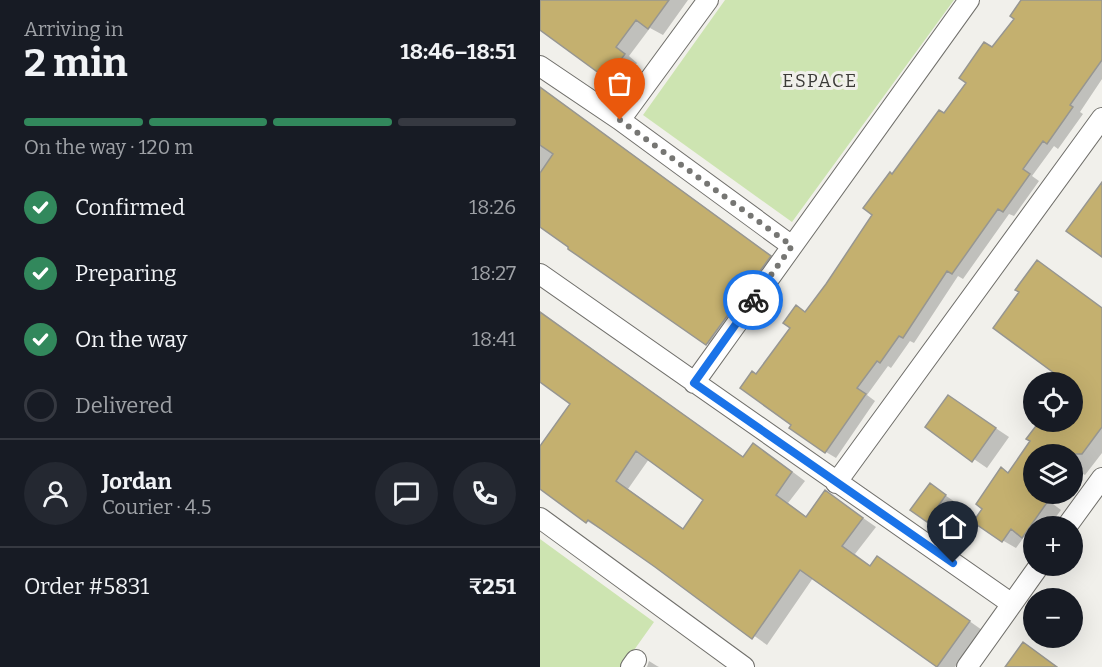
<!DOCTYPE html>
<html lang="en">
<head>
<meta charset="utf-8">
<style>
  :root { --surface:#171b24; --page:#242831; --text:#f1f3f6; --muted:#9ea1a6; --line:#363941; --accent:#32885c }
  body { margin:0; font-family:Bitter,serif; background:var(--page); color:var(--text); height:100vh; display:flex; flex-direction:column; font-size:22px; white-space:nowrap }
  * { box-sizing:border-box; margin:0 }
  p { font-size:20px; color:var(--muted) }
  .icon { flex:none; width:33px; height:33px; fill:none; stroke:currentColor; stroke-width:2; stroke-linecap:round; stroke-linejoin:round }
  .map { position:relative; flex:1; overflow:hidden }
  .drawer { display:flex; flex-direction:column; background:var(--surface); width:540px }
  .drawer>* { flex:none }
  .fabs { position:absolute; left:483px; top:372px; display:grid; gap:12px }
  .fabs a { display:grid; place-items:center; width:60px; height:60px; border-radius:50%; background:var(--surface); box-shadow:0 6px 24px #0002; font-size:30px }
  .pin { position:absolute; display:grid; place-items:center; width:51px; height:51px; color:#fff; margin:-62px -26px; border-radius:50% 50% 50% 0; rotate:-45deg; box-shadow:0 0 6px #0007 }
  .pin .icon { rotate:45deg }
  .courier { position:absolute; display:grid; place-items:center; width:60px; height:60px; margin:-30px; border:4px solid #1a73e8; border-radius:50%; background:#fff; color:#222; box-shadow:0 2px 8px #0007 }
  .head em { font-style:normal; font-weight:700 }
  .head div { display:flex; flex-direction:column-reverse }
  .head { display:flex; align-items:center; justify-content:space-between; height:102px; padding:0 24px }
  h1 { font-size:39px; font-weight:700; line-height:45px }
  .bar { display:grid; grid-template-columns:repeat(4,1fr); gap:9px 6px; align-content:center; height:72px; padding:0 24px }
  .bar i { height:8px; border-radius:4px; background:var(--line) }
  .bar .selected { background:var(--accent) }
  .bar p { grid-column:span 4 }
  .line { display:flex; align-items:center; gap:15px; padding:0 24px; border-top:2px solid var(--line) }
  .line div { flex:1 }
  .round { display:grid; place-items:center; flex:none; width:63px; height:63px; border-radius:32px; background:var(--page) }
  ol { padding:0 24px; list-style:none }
  li { display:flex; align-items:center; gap:18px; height:66px }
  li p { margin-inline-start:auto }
  li .icon { padding:6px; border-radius:50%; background:var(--accent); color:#fff; stroke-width:4 }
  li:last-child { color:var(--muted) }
  li i { width:33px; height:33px; border:3px solid var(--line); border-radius:50% }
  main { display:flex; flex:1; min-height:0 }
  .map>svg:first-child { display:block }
</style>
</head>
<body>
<main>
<section class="drawer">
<div class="head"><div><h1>2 min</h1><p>Arriving in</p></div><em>18:46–18:51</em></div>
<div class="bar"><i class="selected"></i><i class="selected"></i><i class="selected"></i><i></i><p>On the way · 120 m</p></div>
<ol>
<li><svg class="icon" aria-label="check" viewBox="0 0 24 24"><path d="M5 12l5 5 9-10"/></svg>Confirmed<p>18:26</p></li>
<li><svg class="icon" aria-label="check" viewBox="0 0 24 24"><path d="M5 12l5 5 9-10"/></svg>Preparing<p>18:27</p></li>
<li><svg class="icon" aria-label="check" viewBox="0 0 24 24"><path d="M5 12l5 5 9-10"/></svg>On the way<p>18:41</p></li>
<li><i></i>Delivered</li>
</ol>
<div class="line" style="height:108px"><a class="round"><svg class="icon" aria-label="person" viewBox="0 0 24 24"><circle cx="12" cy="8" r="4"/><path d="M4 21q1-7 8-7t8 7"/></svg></a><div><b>Jordan</b><p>Courier · 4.5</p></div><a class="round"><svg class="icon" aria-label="chat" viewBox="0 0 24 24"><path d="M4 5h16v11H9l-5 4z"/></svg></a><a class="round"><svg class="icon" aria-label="phone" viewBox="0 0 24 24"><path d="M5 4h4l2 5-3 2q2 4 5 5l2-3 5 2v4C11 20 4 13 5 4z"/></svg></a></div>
<div class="line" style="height:78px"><div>Order #5831</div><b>₹251</b></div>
</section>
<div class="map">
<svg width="562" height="667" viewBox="0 0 562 667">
  <rect width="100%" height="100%" fill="#f1f0eb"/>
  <!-- green -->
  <path fill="#cde4b1" d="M185,0h229l-162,222 -149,-107z
    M0,539l114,83 -32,45h-82z"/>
  <!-- shadow -->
  <path fill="#0003" fill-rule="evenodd" d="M0,0h148l-25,35 -13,-7 -21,28 8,7 -16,22 -81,-56z
    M483,0h79v79l-22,33 3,2 -25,35 -4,-3 -22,30 7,5 -25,35 -5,-2 -46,65 -5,-3 -44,67 -4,-2 -19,27 -3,-2 -21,29 8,6 -39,57 -10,-6 -33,-28 -36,-48 35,-48 5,-21 10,6 67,-98 19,-39 52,-61 71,-96z
    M0,87l243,177 -63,88 -150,-104 1,-1 -31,-23z
    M498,262l64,46v145l-17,22 -9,-5 -4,5v-21h-38v40h26l-7,10 8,6 -12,16h-15v17l-10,-6 -8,11 -14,-8 7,-66 23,-33 -4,-2 13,-17h31v-40h-8l-6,-4 2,-2 -39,-84z
    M0,311l204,147 23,-5 38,28 -17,22 19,14 19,-25 50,35 -21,27 16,12h20l91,64 -27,37h-18l-124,-89 -46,67 -166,-118 -1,2 -13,-8 -47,-34v-38l32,-45 -32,-23zM109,459l56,40 -21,30 -56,-40z
    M409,397l60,40 -22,31 -60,-41z
    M399,491l16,11 -18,24 -25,-16z
    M109,661l8,5 2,1h-12z"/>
  <!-- building -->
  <path fill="#c4b06f" stroke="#979691" stroke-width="1.5" fill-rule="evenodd" d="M0,0h129l-21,29 -12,-9 -20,27 9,7 -18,25 -67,-49z
    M481,0h81v60l-32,45 3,2 -26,37 -4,-3 -20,28 7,5 -27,38 -5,-3 -46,65 -5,-3 -44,67 -4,-2 -19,27 -3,-2 -20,27 9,6 -41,59 -36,-25 2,-3 -51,-37 12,-17 4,3 34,-46 -7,-5 13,-18 9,7 21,-28 46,-69 -9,-7 27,-36 2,2 47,-64 5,3 22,-30 -7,-5 25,-36 8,5 22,-28 -4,-3z
    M0,87l231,169 -65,89 -138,-96v-2l-28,-20v-54l13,-19 -13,-9z
    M562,182v75l-36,-26z
    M497,260l65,48v119l-20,27h-48v40h19l-31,44 -11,-9 -9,13 -29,-20 9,-13 -6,-5 25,-37 7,6 22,-32 -4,-2 13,-17h33v-40h-11l-5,-4 2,-2 -65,-48 26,-36 -4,-2z
    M0,312l203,145 10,-14 39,29 -16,23 30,22 19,-27 38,28 -21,28 28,20 7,-10 93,65 -33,46 -137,-97 -48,69 -97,-72 -67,-47 -2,3 -46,-34v-43l30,-42 -30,-22zM96,451l67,49 -20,29 -67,-48z
    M408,395l48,33 -24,34 -47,-35z
    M390,483l16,12 -19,27 -17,-12z
    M483,642l34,25h-52z"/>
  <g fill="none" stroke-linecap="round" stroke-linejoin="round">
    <!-- street casing -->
    <g stroke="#706f6b" stroke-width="22">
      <path id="street" d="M0,66l80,54 172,126
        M80,120l88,-120
        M0,274l472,330
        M154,383l275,-383
        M296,483l266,-365
        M0,518l204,149
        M527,526l35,-48
        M91,667l5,-7
        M427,667l72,-101"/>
    </g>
    <!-- street -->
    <use href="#street" stroke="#fff" stroke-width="20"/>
  </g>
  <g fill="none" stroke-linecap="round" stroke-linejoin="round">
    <!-- done -->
    <path stroke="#767673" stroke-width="6" stroke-dasharray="0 10.8" d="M80,120l172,126 -39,54"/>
    <!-- route -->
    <path stroke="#1a73e8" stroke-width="8" d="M213,300l-59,83 259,180"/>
  </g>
  <g text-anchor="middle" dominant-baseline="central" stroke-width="6" stroke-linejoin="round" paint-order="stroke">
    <!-- neighbourhood labels -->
    <g font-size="18" letter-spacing="1.5" fill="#3b3a37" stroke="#f1f0eb">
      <text x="280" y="81">ESPACE</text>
    </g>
  </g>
</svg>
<div class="fabs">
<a><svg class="icon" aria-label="locate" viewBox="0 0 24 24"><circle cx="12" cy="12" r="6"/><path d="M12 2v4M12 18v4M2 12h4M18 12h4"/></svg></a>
<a><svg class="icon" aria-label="layers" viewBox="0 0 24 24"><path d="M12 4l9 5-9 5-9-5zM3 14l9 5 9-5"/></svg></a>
<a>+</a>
<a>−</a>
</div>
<div class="pin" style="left:80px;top:120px;background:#ea580c"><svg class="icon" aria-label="bag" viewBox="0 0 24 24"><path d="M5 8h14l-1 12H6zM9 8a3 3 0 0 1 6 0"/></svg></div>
<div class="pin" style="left:413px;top:563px;background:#1f2937"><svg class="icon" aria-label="home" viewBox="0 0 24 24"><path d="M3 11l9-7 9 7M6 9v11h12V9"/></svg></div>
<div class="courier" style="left:213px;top:300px"><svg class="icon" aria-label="bike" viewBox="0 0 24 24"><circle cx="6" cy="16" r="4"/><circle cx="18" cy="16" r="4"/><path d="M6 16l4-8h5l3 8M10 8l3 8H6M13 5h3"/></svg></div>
</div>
</main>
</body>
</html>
